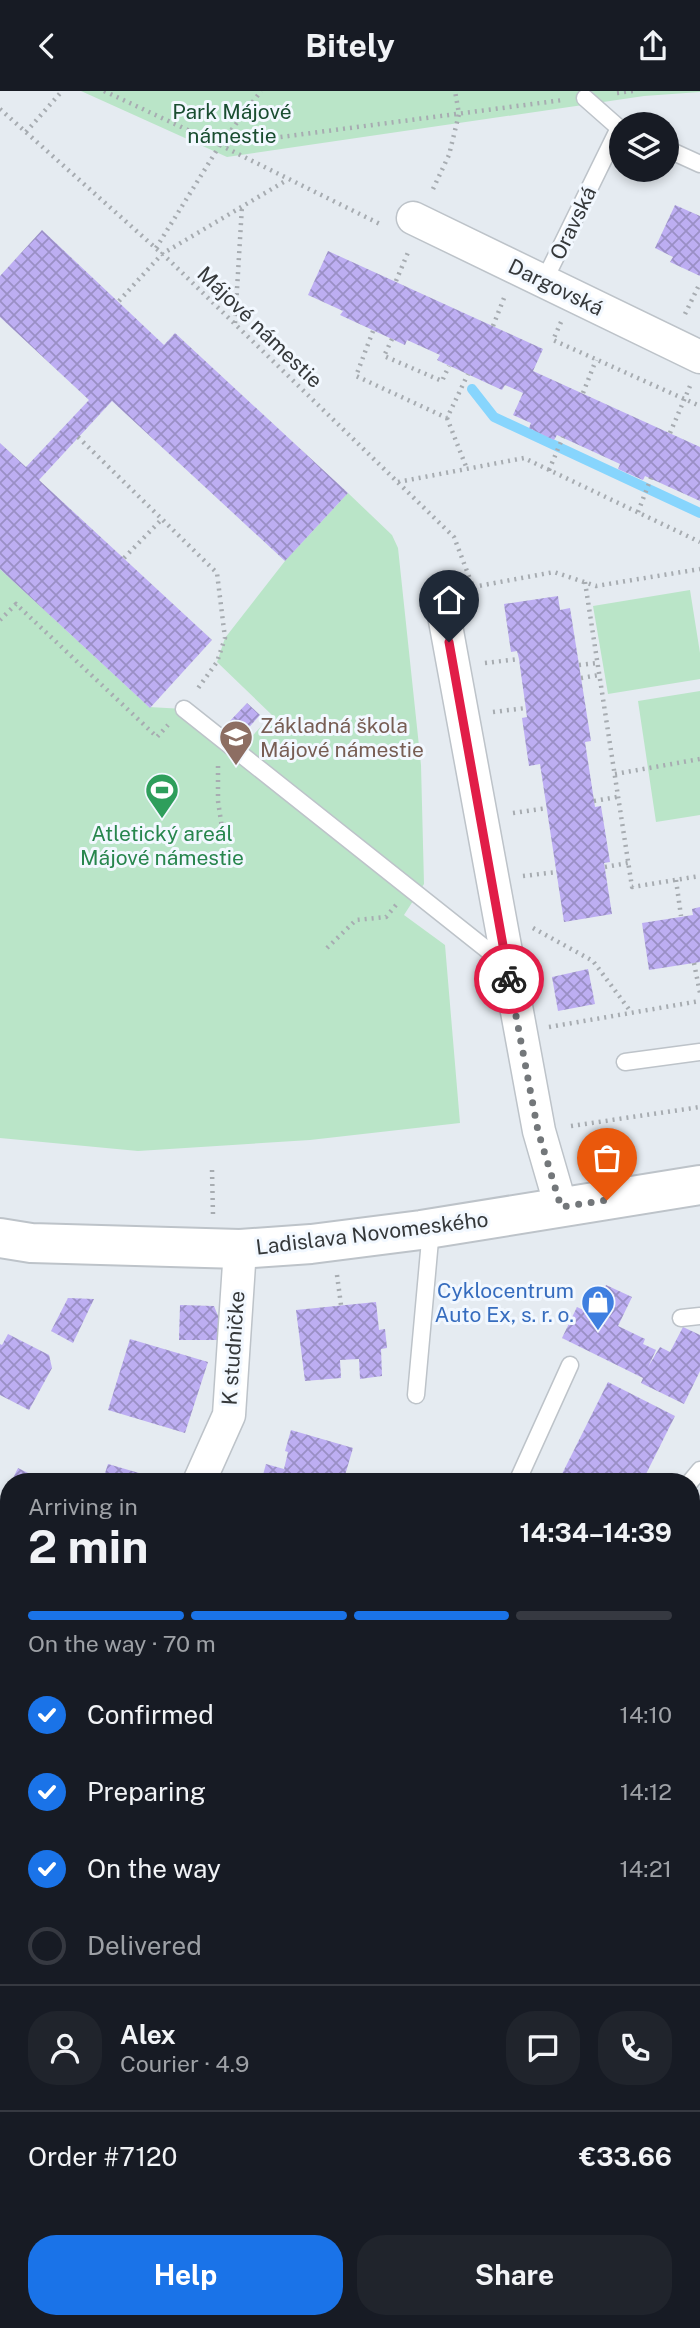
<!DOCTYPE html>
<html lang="en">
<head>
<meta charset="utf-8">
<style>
  :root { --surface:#171b24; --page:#20242c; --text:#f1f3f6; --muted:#9ea1a6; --line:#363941; --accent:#1a73e8 }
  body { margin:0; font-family:"Public Sans",sans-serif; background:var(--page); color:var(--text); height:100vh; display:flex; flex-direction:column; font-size:26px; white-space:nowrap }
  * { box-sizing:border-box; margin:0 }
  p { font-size:23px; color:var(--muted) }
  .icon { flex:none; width:38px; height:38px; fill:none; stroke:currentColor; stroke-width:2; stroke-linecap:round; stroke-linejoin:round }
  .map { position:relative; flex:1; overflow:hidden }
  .details { position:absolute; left:0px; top:1382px; width:700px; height:856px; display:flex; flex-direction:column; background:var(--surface); border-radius:28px 28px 0 0; box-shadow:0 4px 10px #0003 }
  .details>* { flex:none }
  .controls { position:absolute; left:609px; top:21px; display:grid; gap:14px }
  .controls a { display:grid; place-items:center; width:70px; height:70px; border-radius:50%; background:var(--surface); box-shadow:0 4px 10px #0003; font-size:35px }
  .pin { position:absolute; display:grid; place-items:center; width:60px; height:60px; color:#fff; margin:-72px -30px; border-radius:50% 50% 50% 0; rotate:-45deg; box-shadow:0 0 7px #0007 }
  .pin .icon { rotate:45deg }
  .courier { position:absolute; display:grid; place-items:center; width:70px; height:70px; margin:-35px; border:5px solid #e11d48; border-radius:50%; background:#fff; color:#222; box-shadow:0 2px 9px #0007 }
  .overview em { font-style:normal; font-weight:700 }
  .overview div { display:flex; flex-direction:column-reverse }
  .overview { display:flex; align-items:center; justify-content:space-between; height:119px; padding:0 28px }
  h1 { font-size:46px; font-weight:700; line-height:52px }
  .bar { display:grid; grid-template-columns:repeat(4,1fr); gap:10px 7px; align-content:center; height:84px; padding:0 28px }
  .bar i { height:9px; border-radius:5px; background:var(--line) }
  .bar .selected { background:var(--accent) }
  .bar p { grid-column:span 4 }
  .line { display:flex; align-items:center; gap:18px; padding:0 28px; border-top:2px solid var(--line) }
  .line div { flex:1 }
  .round { display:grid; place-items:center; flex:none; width:74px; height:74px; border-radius:28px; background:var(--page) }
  ol { padding:0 28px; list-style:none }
  li { display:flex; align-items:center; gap:21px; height:77px }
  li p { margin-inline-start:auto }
  li .icon { padding:7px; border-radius:50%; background:var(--accent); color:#fff; stroke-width:4 }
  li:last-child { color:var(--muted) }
  li i { width:38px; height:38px; border:4px solid var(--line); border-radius:50% }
  .cta { display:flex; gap:14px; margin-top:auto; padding:14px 28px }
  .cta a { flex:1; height:80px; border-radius:28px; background:var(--accent); color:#fff; font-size:28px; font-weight:700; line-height:80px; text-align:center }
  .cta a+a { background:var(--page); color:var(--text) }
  header { display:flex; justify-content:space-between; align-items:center; height:91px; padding:0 28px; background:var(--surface); font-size:32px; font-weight:700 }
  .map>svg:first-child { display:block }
</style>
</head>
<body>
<header><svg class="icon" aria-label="back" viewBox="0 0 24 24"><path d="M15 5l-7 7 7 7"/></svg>Bitely<svg class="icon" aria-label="share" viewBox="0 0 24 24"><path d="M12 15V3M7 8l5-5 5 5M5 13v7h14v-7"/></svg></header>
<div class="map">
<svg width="700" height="2237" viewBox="0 0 700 2237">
  <defs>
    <pattern id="building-cross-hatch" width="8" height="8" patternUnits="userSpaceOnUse" patternTransform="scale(1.75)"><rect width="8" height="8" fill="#bdaef2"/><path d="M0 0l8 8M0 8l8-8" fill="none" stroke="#9a8fc5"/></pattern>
  </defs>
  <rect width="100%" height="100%" fill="#e5ebf1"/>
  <!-- green -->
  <path fill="#bae5c8" d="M81,0h619v1l-56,4 -417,61z
    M348,402l44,42 6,13 23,217 3,119 -20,31 41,30 15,178 -150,17 -172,11 -138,-13v-569l149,138 35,2 54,42 34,-36 -55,-53 8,-24 60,-77z
    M690,499l10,63v26l-92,15 -15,-88z
    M700,600v124l-44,7 -18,-121z"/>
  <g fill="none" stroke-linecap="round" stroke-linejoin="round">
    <!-- stream -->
    <path stroke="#87d5fd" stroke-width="10" d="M472,298l22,28 206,96
      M691,1533l9,-15
      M619,2230l2,7"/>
  </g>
  <!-- building -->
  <path fill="url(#building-cross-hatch)" d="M675,114l25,11v60l-30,-14 3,-5 -18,-9z
    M42,139l122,115 11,-12 173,160 -63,68 -173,-160 -73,79 173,160 -62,68 -150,-139v-126l26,24 63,-67 -89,-83v-41z
    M328,160l215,98 -10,22 167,76v54l-55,-25 -2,4 -25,-11 2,-5 -63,-29 -3,5 -25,-12 2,-5 -18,-8 10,-22 -18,-8 -3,5 -65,-30 3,-5 -33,-15 -2,5 -65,-30 3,-4 -35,-16z
    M558,505l2,14 10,-2 21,133 -6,1 10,65 6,-1 9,56 -6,1 8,51 -48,8 -24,-158 -11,2 -7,-48 5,-1 -8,-58 -2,-8 -6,1 -7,-48z
    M247,612l13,12 -16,18 -14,-12z
    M700,816v55l-51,8 -7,-47 51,-8 -1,-6z
    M588,878l7,35 -37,7 -6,-34z
    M606,1194l26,12 -14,29 27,13 -2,5 13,6 -8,17 12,-20 10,5 13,-25 17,8v36l-16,33 -43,-21 2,-5 -81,-40 15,-31 15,7z
    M68,1207l26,1 -21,44 -22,-12z
    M376,1211l3,28 6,-1 2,19 -6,1 1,27 -22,3 -1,-20 -19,1 1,18 -36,3 -9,-71z
    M180,1214l34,1 6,15 2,19h-43z
    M8,1243l41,21 3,13 -23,42 -29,-15v-51l2,1z
    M130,1248l78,23 -23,71 -77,-23z
    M608,1291l67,34 -33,66h-84z
    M291,1339l62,18 -10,34h-82l5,-18 18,5 4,-17 -3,-1z
    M108,1373l31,9 -2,9h-35z
    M18,1377l16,8 -4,6h-19z"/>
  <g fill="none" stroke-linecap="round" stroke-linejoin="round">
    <!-- lane casing -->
    <g stroke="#bdc3c9" stroke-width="19">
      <path id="lane" d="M585,7l34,30
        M667,58l33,15
        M544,190l75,-153 2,2
        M184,618l321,255
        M625,971l75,-10
        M681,1227l19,-2
        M416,1304l15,-166
        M517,1391l53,-117
        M690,1391l10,-12
        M691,2093l9,-2"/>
    </g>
    <!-- street casing -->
    <g stroke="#bdc3c9" stroke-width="35">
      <path id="street" d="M413,127l287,139
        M444,524l95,516 22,76
        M199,1391l30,-67 11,-166
        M700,1834l-7,46 7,66"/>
    </g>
    <!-- secondary casing -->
    <g stroke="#bdc3c9" stroke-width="42">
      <path id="secondary" d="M0,1147l31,5 209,6 71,-5 110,-14 279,-45"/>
    </g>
    <!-- path -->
    <path stroke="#a7acb1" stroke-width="4.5" stroke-dasharray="2 5" stroke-linecap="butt" d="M104,0l116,54 343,-45
      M617,2l16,-2
      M0,18l169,151 285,277 19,50 3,18
      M26,41l36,-41
      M220,54l162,80
      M433,98l16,-34 10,-41 -4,-23
      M156,157l64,-103 41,-54
      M396,190l13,-31
      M119,210l43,-47 125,-74
      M685,223l15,-31
      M561,231l-8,18 147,66
      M235,232l7,-117
      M493,235l11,-28
      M373,240l-17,45 91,42 21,-44
      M392,248l-8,17 58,25 7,-15
      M583,302l13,-33
      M447,327l20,51
      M670,342l20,-47
      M78,346l139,136 8,65 -8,24 -21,29
      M549,379l14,-33
      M398,391l126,-24 176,84
      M638,421l13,-34
      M124,467l38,-39
      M585,491l47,305 68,-11
      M473,496l81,-15 42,14 104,-17
      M0,529l16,-16 141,133 11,-12
      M485,572l34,-4
      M579,574l18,-2
      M581,587l18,-3
      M493,621l33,-4
      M218,675v35l4,27 11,13
      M615,683l85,-15
      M594,710l23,-4
      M513,722l34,-5
      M605,776l23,-4
      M523,785l34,-4
      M676,789l5,36
      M533,837l60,33 38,51
      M327,857l29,-28 30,-3 10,-12
      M694,872l6,30
      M549,936l151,-26
      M571,1035l129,-19
      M212,1079l1,45
      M337,1184l4,30
      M0,1657l9,18
      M0,2176l9,-7
      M315,2230l20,7
      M548,2237l2,-7"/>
    <!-- lane -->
    <use href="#lane" stroke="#fff" stroke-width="16"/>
    <!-- street -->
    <use href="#street" stroke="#fff" stroke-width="32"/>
    <!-- secondary -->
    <use href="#secondary" stroke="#fff" stroke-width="38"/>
  </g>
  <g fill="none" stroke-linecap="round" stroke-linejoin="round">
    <!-- done -->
    <path stroke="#73777a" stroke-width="7" stroke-dasharray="0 12.6" d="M509,888l29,152 23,76 46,-7"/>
    <!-- route -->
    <path stroke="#e11d48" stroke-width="9" d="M449,551l60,337"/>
  </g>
  <!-- icons -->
  <defs>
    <g id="school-pin" transform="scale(1.75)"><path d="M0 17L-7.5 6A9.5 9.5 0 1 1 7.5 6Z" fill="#8d6e63" stroke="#f2f8ff"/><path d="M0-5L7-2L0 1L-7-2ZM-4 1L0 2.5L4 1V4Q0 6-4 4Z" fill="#fff"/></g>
    <g id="stadium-pin" transform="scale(1.75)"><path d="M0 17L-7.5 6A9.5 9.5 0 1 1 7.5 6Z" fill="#2e9e5b" stroke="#f2f8ff"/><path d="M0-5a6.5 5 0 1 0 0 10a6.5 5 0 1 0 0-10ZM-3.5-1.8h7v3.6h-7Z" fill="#fff"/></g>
    <g id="shop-pin" transform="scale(1.75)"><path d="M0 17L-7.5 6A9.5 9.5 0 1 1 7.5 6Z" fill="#3f7fe0" stroke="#f2f8ff"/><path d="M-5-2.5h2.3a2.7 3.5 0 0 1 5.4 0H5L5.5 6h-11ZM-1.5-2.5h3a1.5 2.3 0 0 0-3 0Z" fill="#fff"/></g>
  </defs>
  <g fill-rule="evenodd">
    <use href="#school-pin" x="236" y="646"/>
    <use href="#stadium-pin" x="162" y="699"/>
    <use href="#shop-pin" x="598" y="1211"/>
  </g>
  <g text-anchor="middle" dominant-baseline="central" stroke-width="6" stroke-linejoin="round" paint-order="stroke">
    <!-- park labels -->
    <g font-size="21" fill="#1a4e31" stroke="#f2f8ff">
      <text x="232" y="20">Park Májové<tspan x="232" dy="24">námestie</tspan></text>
    </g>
    <!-- street labels -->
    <g font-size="21" fill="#35383a" stroke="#f2f8ff">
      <text transform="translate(573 132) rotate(-64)">Oravská</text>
      <text transform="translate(556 196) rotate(26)">Dargovská</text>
      <text transform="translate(260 236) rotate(44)">Májové námestie</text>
      <text transform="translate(372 1142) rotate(-7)">Ladislava Novomeského</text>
      <text transform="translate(233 1257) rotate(-86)">K studničke</text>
    </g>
    <!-- education labels -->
    <g font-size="21" fill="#785e54" stroke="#f2f8ff" text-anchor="start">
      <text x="260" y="634">Základná škola<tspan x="260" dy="24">Májové námestie</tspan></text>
    </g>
    <!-- leisure labels -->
    <g font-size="21" fill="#27864d" stroke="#f2f8ff">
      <text x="162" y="742">Atletický areál<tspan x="162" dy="24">Májové námestie</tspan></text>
    </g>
    <!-- shop labels -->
    <g font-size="21" fill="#366cbe" stroke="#f2f8ff" text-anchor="end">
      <text x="574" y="1199">Cyklocentrum<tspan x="574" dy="24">Auto Ex, s. r. o.</tspan></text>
    </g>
  </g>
</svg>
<div class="controls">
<a><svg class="icon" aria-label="layers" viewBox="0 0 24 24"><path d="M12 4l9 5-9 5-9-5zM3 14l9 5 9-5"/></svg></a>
</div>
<div class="pin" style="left:607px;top:1109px;background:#ea580c"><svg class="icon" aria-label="bag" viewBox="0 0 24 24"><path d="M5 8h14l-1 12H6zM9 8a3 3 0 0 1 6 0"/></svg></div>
<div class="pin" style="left:449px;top:551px;background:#1f2937"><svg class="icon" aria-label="home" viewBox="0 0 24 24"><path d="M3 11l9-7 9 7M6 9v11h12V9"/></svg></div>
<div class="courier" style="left:509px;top:888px"><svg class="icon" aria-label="bike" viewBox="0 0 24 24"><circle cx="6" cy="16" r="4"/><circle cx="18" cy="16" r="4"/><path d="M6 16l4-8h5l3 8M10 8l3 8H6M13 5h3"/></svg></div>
<section class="details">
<div class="overview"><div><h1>2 min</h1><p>Arriving in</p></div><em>14:34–14:39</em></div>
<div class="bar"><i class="selected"></i><i class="selected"></i><i class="selected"></i><i></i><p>On the way · 70 m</p></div>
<ol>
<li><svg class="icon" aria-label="check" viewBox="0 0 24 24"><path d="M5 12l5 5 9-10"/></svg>Confirmed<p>14:10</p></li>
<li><svg class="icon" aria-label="check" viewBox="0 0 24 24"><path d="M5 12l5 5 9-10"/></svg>Preparing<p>14:12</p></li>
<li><svg class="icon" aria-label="check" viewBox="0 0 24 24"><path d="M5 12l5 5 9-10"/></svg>On the way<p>14:21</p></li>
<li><i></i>Delivered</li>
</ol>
<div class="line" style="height:126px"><a class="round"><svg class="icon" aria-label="person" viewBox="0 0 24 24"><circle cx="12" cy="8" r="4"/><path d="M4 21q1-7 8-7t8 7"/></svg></a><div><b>Alex</b><p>Courier · 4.9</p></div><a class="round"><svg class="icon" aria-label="chat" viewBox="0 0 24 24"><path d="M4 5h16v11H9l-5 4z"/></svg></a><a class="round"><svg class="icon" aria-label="phone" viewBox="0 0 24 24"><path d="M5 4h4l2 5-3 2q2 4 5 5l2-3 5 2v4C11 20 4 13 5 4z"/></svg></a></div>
<div class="line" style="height:91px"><div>Order #7120</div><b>€33.66</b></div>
<div class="cta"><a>Help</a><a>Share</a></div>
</section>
</div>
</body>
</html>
